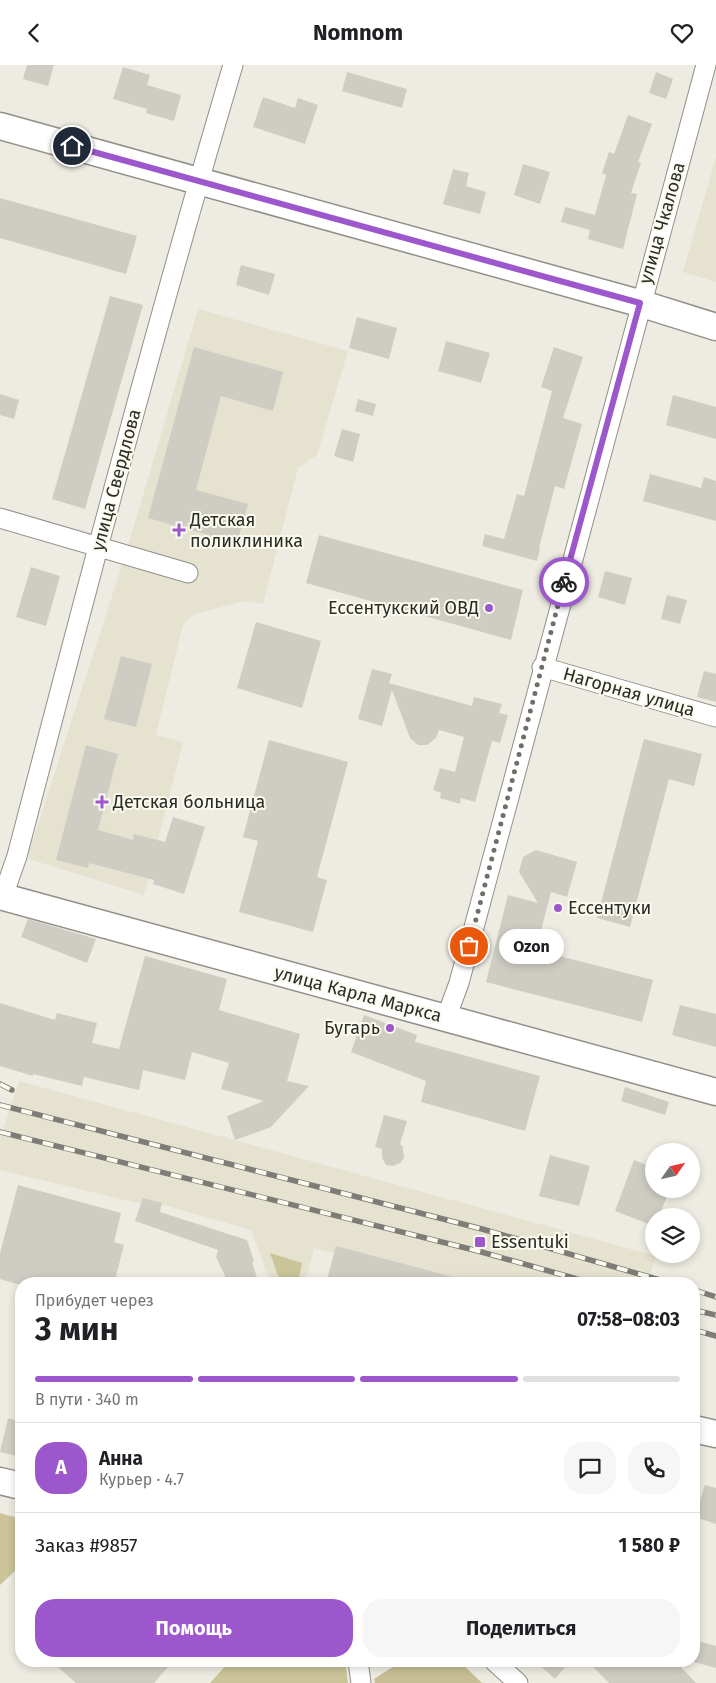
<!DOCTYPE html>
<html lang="ru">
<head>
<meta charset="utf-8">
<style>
  :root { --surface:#fff; --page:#f6f6f6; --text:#202124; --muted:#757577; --line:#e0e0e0; --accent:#9d57cc }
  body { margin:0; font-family:"Fira Sans",sans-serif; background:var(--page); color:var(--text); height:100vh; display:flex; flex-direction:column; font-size:19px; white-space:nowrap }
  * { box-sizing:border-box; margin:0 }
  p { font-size:16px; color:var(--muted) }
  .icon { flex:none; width:28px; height:28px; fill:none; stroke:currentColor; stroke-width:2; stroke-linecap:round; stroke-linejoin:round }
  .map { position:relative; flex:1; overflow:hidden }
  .details { position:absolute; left:15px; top:1212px; width:685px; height:390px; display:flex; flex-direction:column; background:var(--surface); border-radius:20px; box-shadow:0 2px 8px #0003 }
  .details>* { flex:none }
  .needle { width:32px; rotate:56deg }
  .tools { position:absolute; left:645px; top:1078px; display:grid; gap:10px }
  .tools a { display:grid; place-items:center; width:55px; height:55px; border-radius:50%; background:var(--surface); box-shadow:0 2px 8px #0003; font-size:25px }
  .pin { position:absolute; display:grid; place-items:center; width:42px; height:42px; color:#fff; margin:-21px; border:2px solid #fff; border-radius:50%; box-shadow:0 1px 5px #0007 }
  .courier { position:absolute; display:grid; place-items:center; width:50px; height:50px; margin:-25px; border:4px solid #9d57cc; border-radius:50%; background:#fff; color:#222; box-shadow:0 1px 6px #0007 }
  .bubble { position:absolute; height:35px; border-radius:18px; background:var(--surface); box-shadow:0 2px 8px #0003; font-size:16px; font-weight:700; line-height:35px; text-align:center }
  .overview em { font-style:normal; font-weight:700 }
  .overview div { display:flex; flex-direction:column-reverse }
  .overview { display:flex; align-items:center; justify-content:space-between; height:85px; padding:0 20px }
  h1 { font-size:32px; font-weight:700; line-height:38px }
  .bar { display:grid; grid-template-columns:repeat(4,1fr); gap:8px 5px; align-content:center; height:60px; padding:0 20px }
  .bar i { height:6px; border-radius:4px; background:var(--line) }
  .bar .active { background:var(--accent) }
  .bar p { grid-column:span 4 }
  .line { display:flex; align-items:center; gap:12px; padding:0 20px; border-top:1px solid var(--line) }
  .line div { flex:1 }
  .round { display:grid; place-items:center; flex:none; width:52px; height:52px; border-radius:20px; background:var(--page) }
  .action { display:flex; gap:10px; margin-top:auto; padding:10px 20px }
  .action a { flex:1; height:58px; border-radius:20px; background:var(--accent); color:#fff; font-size:20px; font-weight:700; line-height:58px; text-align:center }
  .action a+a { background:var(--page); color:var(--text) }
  header { display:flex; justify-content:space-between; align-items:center; height:65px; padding:0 20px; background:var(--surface); font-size:22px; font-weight:700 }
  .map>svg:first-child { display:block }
</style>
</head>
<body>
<header><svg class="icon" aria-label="back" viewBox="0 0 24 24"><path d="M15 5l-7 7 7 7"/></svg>Nomnom<svg class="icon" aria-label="heart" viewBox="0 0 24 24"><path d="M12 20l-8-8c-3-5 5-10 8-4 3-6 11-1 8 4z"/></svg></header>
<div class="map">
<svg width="716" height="1618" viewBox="0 0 716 1618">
  <rect width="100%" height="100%" fill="#eeece2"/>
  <!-- built -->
  <path fill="#e5e2d0" d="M716,92v125l-33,-10z
    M198,244l150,42 -31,104 -19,13 -35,136 -18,-3 -8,2 -42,11 -7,5 -5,6 -27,110 27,7 -39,153 -115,-36 1,-10 95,-293z
    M19,1016l637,175 -9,28h-167l-144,-37 -2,6 -20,-5 -9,36h-34l-20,-54 -108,-31 -2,5 -141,-34v-31z"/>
  <!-- green -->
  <path fill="#cbc498" d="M270,1188l32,10 -4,21h-17z
    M0,1448l21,6v46l-21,20z
    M230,1596h115l3,22h-138z"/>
  <!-- forest -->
  <path fill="#c7bf93" d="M402,1596h57l23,22h-107l-1,-4z"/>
  <!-- building -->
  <path fill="#cfcdc3" d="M27,0h27l-6,21 -25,-7z
    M123,2l27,8 -3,10 34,10 -7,26 -28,-8 1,-4 -34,-10z
    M347,7l60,17 -5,19 -60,-17z
    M656,7l17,7 -7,20 -17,-6z
    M263,32l32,11 3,-10 20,7 -13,39 -52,-17z
    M628,50l24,9 -14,38 3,1 -10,30 6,1 -14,55 -35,-10 2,-9 -29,-8 4,-15 30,8 11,-40 -4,-2 7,-21 5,2z
    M523,99l27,8 -10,32 -26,-9z
    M453,104l16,4 -3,13 20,6 -6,22 -37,-10z
    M0,133l137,38 -11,38 -126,-36z
    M241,200l34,9 -6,21 -33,-10z
    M110,231l33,9 -58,204 -33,-10z
    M357,252l40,11 -8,31 -40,-11z
    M446,276l44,12 -9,30 -43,-12z
    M194,282l89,25 -10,39 -52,-15 -25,94 52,14 -11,39 -89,-25z
    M554,282l29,10 -20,61 19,6 -18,65 -9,-3 -16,62 1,1 -3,12 -55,-15 3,-12 19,5 13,-45 7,2 28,-105 -11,-4z
    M0,329l19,6 -5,19 -14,-4z
    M673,330l43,12v32l-50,-14z
    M358,334l18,5 -3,12 -18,-5z
    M342,364l18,5 -7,28 -19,-6z
    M650,409l51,14 3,-11 12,4v40l-73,-20z
    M319,470l204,55 -12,50 -205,-57z
    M31,502l29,9 -14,50 -30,-9z
    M605,506l27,7 -7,27 -27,-8z
    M667,530l20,5 -7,24 -19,-5z
    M256,557l65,19 -19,67 -65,-20z
    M121,591l31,8 -16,63 -32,-8z
    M372,604l20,5 -3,9 83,23 2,-9 28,7 -3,9 9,2 -8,28 -8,-2 -17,61 -14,-4 -1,6 -20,-6 1,-5 -8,-3 7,-22 15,4 9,-35 -25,-7 -3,8 -9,7h-9l-8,-7 -18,-48 -10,36 -24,-7z
    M704,606l12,3v28l-19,-5z
    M644,674l58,15 -8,32 -25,-7 -39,148 -33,-9z
    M269,675l79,22 -31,115 10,3 -14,52 -74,-20 19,-71 -15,-4z
    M86,680l32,9 -20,76 35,10 1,-6 31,8 8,-25 32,10 -21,67 -31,-10 1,-4 -65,-17 -1,5 -32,-8z
    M536,785l41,12 -10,35 -16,-5 -15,58 117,30 -11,42 -156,-40 22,-87 30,8 -19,-31 4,-15z
    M28,854l68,20 -9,24 -66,-26z
    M145,891l82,23 -8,31 81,24 -13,47 22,5 -38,41 -36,13 -8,-24 37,-15 -43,-12 8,-26 -37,-11 -7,28 -42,-10 -4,20 -55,-13 -2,9 -49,-12v2l-33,-10v-63l55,17 2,-7 40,10 -5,20 27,6z
    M680,940l36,9v33l-44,-12z
    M364,950l53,20 -2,7 125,34 -15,55 -104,-29 5,-21 -75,-29z
    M625,1022l44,15 -4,13 -44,-14z
    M384,1050l23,6 -7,23 3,3 1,11 -4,5 -7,3 -7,-1 -4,-7v-9l-7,-2z
    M550,1090l40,11 -11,40 -40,-10z
    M634,1095l20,8v21h16l-11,27h-5v10l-39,-15z
    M18,1120l103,28 -7,29 10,3 -10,39h-97l-17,-5v-26z
    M143,1133l19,5 -2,9 87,28 7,21 -2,1 7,22h-30l-13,-27 2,-7 -83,-29z
    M336,1181l125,33v5h-135z
    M8,1353l13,4v35l-21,-5z
    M705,1420l11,3v36l-21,-7z
    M694,1575l22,6v22l-22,-6z
    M51,1596h122l-19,22h-78z
    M535,1596h35l-15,18z
    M587,1596h88l21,22h-87z"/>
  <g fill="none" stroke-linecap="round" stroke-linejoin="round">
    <!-- street casing -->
    <g stroke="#918f86" stroke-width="21">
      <path id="street" d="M0,453l188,55
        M542,602l174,50
        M3,831l14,-40c69,-265 138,-529 216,-791
        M446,953l13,-35c80,-307 162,-613 247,-918
        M358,1596l3,22
        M494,1596l24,22"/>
    </g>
    <!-- secondary casing -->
    <g stroke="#918f86" stroke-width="29">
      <path id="secondary" d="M0,61l639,177 77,24
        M0,831l716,196
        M694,1364l22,5
        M0,1416l21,5"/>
    </g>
    <!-- street -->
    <use href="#street" stroke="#fff" stroke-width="19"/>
    <!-- secondary -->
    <use href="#secondary" stroke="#fff" stroke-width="26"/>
    <!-- rail casing -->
    <g stroke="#7d7c76" stroke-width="5.5">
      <path id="rail" d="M0,1019l12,6
        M0,1040l482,124 192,55
        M0,1067l478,119 117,33
        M694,1225l22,7
        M694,1245l22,5
        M695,1265l21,6"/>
    </g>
    <!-- rail -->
    <use href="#rail" stroke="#fbfaef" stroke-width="4" stroke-dasharray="11" stroke-linecap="butt"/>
  </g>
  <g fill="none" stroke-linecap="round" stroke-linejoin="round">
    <!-- done -->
    <path stroke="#6f6f68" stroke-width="5" stroke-dasharray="0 9" d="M469,881l95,-364"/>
    <!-- route -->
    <path stroke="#9d57cc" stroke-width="6" d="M72,81l568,157 -76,279"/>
  </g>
  <!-- markers -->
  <g fill="#9d57cc" stroke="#fbfaef" stroke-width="2">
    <path d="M176.5 457.5h5v5h5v5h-5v5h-5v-5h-5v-5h5z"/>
    <circle cx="489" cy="543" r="5"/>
    <path d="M99.5 729.5h5v5h5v5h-5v5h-5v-5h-5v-5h5z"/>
    <circle cx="558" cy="843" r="5"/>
    <circle cx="390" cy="963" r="5"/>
    <rect x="474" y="1171" width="12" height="12" rx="2.5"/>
  </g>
  <g text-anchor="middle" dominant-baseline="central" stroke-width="4" stroke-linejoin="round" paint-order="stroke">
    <!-- street labels -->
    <g font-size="18" fill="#2b2b27" stroke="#fbfaef">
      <text transform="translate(662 158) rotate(-74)">улица Чкалова</text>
      <text transform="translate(116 415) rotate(-75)">улица Свердлова</text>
      <text transform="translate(629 627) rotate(16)">Нагорная улица</text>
      <text transform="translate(358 929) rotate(15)">улица Карла Маркса</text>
    </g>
    <!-- poi labels -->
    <g font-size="18" fill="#2b2b27" stroke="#fbfaef" text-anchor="start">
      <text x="190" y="455">Детская<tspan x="190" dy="21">поликлиника</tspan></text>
      <text x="479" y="543" text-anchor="end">Ессентукский ОВД</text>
      <text x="113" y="737">Детская больница</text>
      <text x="568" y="843">Ессентуки</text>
      <text x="380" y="963" text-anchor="end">Бугарь</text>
      <text x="491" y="1177">Essentuki</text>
    </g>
  </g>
</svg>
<div class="tools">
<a><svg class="needle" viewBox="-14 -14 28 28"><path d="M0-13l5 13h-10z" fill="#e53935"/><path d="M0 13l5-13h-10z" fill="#757577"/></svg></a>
<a><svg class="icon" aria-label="layers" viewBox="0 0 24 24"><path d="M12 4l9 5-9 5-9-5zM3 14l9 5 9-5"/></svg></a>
</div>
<div class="pin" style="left:469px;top:881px;background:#ea580c"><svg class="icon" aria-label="bag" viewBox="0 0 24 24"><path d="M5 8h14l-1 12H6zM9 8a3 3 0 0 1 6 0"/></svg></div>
<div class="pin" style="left:72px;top:81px;background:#1f2937"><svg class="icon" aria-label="home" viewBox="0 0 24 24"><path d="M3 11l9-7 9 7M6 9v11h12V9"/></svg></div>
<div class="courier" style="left:564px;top:517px"><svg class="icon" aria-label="bike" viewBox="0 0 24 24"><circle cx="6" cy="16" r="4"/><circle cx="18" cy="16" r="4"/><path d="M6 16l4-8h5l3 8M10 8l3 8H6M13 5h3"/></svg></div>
<div class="bubble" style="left:499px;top:864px;width:65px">Ozon</div>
<section class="details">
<div class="overview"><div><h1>3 мин</h1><p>Прибудет через</p></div><em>07:58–08:03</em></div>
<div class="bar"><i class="active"></i><i class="active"></i><i class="active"></i><i></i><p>В пути · 340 m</p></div>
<div class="line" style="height:90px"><b class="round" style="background:var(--accent);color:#fff">А</b><div><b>Анна</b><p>Курьер · 4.7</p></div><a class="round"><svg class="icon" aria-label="chat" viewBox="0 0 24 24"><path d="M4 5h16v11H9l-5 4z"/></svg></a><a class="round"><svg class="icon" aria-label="phone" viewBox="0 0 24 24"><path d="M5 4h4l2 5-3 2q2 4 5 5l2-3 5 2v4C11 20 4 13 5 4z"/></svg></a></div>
<div class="line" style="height:65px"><div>Заказ #9857</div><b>1 580 ₽</b></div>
<div class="action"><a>Помощь</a><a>Поделиться</a></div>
</section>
</div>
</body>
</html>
